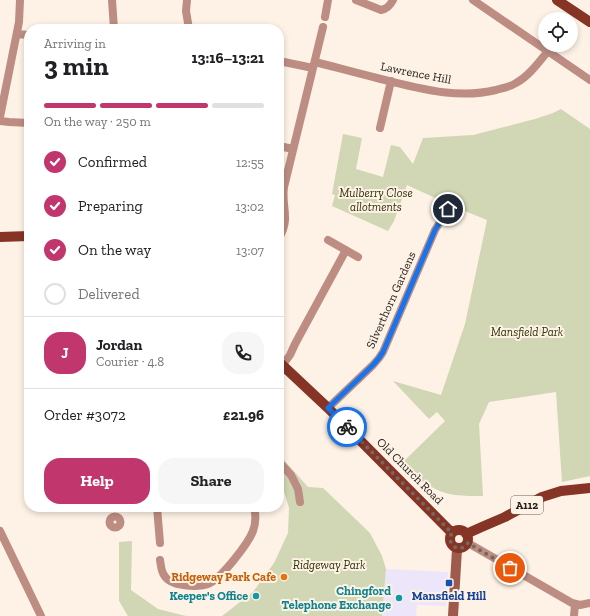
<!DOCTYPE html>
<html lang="en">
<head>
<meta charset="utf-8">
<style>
  :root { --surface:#fff; --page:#f6f6f6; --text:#202124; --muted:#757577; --line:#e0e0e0; --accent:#c1366c }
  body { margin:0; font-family:"Zilla Slab",serif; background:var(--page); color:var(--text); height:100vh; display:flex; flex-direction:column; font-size:15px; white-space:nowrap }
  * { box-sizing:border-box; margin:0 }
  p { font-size:13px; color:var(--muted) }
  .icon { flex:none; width:22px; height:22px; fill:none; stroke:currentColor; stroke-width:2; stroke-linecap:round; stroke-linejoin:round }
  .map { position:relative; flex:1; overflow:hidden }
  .sheet { position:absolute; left:24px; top:24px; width:260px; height:488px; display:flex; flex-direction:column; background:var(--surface); border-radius:16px; box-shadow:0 2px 6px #0003 }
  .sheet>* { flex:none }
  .buttons { position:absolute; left:538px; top:12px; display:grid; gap:8px }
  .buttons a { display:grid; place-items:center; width:40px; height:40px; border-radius:50%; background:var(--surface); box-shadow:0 2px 6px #0003; font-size:20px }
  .pin { position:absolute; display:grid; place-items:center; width:34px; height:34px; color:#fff; margin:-17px; border:2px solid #fff; border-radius:50%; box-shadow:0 1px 4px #0007 }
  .courier { position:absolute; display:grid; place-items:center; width:40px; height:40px; margin:-20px; border:3px solid #1a73e8; border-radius:50%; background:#fff; color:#222; box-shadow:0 1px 5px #0007 }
  .overview em { font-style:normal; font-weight:800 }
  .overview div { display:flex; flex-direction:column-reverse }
  .overview { display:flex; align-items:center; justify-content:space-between; height:68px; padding:0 20px }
  h1 { font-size:26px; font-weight:800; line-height:30px }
  .bar { display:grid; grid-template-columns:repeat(4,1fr); gap:6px 4px; align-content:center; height:48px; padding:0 20px }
  .bar i { height:5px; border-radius:3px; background:var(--line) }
  .bar .current { background:var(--accent) }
  .bar p { grid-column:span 4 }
  .line { display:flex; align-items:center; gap:10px; padding:0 20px; border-top:1px solid var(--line) }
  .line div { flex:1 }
  .round { display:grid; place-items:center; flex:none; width:42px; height:42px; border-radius:16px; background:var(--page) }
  ol { padding:0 20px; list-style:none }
  li { display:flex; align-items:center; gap:12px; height:44px }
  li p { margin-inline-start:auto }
  li .icon { padding:4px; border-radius:50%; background:var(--accent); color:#fff; stroke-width:4 }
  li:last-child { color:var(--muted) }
  li i { width:22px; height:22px; border:2px solid var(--line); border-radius:50% }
  .primary-button { display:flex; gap:8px; margin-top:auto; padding:8px 20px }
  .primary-button a { flex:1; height:46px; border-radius:16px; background:var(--accent); color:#fff; font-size:16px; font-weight:800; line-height:46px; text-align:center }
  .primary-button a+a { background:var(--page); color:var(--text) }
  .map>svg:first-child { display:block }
</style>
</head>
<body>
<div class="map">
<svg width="590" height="616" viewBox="0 0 590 616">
  <rect width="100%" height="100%" fill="#fdf2e5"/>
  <!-- commercial -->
  <path fill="#ede6fb" d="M386,569l62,3 -2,34 -29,-1 -1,11h-34z"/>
  <!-- green -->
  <path fill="#d1d6b4" d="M561,109l29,20v347l-28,6 -6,-90 -67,10 -10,22 4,72c-9,0 -19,0 -28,-1 -21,-3 -39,-17 -55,-30l45,-44 -8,-9 -8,7 -36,-38 48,14 24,-71 22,-104 -32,-13 -48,-22 -13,36 -6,10 -56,-25 3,-11 -3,-1 11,-60 19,4 -6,31 27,8 8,-32 9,2 13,17 10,-26 50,-3 62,-16 18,-6z
    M283,459l25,28 15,1 47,45 12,23 4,13 -4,47h-160l31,-24 21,-29 14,-30 1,-25 -10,-33v-14z
    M132,541l-1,49 27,19 28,7h-58l-9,-15v-59z"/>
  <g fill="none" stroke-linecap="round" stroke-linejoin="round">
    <!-- minor -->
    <path stroke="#bd8d83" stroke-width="8" d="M112,0l2,29
      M187,0l-1,11 3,18
      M356,0l25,10c6,-1 9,-4 12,-10
      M473,0l117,80
      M325,17l3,-17
      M17,34l12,1
      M279,61l34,7
      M315,62c20,5 41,11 62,16 38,9 79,22 119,12 7,-2 14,-3 20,-7 13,-7 23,-21 32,-32
      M0,117l19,-95 1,-22
      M0,121l9,1 20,1
      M380,128l11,-47
      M279,146l14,3
      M279,238c12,-20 2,-31 5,-51l39,-160
      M328,240l30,17
      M279,370l11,-15 5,-11 51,-94
      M328,408l45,-43 6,-7 4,-6 52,-122 13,-21
      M279,462l12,13 7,14 2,13
      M157,507l3,36
      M109.5 522a5.5 5.5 0 1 1 11 0a5.5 5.5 0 1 1-11 0Z
      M0,531l41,85
      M468,543l104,60 8,2 10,-2
      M160,560c1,5 1,11 4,15 6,12 35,13 46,8 12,-6 38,-39 43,-52 3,-8 3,-16 1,-24
      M574,616l1,-12"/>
    <!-- secondary -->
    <path stroke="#9e5a4d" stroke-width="10" d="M453,616l4,-67"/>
    <!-- primary -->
    <path stroke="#863426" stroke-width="10" d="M557,0l33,22
      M0,237l29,-1
      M279,362l49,46 124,125
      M450 539a9 9 0 1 1 18 0a9 9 0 1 1-18 0Z
      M466,534l18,-8 21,-9 37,-20 19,-6 29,-3"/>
  </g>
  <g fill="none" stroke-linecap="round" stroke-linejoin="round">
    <!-- done -->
    <path stroke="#716a62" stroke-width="4" stroke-dasharray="0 7.2" d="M347,427l105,106c-5,8 1,17 10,15l6,-5 42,25"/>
    <!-- route -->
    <path stroke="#1a73e8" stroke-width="5" d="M347,427l-19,-19 45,-43 6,-7 4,-6 52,-122 13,-21"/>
  </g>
  <!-- markers -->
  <circle fill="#e8710a" stroke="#fdf2e5" stroke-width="1.5" cx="284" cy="577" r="4"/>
  <rect fill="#1a4fb4" stroke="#fdf2e5" stroke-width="1.5" x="445" y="579" width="8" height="8" rx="2"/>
  <g fill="#0f9aa8" stroke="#fdf2e5" stroke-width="1.5">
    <circle cx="256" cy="596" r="4"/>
    <circle cx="399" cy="598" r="4"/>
  </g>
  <g text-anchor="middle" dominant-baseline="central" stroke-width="4" stroke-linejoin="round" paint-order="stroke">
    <!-- shield labels -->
    <rect fill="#fdf2e5" stroke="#666058" stroke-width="1" x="511" y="496" width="32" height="18" rx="3"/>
    <g font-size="11" font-weight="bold" fill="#26211b">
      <text x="527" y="505">A112</text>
    </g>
    <!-- street labels -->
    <g font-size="12" fill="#26211b" stroke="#fdf2e5">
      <text transform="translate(416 73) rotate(11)">Lawrence Hill</text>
      <text transform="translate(391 300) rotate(-66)">Silverthorn Gardens</text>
      <text transform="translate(410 471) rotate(45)">Old Church Road</text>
    </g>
    <!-- park labels -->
    <g font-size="12" font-style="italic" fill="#2e3205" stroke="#fdf2e5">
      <text x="376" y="193">Mulberry Close<tspan x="376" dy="14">allotments</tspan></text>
      <text x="527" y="332">Mansfield Park</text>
      <text x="329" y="565">Ridgeway Park</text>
    </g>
    <!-- food labels -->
    <g font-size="12" font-weight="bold" fill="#c56008" stroke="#fdf2e5" text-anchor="end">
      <text x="276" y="577">Ridgeway Park Cafe</text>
    </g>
    <!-- culture labels -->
    <g font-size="12" font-weight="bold" fill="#0d838f" stroke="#fdf2e5" text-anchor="end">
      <text x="391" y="591">Chingford<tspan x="391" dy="14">Telephone Exchange</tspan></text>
      <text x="248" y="596">Keeper's Office</text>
    </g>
    <!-- transit labels -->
    <g font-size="12" font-weight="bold" fill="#164399" stroke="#fdf2e5">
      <text x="449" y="596">Mansfield Hill</text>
    </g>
  </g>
</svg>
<div class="buttons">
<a><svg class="icon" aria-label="locate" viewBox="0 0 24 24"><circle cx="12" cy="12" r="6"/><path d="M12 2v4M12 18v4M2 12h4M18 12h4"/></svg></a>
</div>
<div class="pin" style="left:510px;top:568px;background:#ea580c"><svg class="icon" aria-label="bag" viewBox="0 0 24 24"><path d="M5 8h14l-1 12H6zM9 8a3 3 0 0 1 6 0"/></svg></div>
<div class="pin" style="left:448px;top:209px;background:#1f2937"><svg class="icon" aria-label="home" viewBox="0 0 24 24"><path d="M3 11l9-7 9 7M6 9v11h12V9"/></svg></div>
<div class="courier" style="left:347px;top:427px"><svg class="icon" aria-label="bike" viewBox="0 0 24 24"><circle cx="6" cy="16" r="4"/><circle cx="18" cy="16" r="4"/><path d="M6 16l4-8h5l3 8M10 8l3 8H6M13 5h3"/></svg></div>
<section class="sheet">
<div class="overview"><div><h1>3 min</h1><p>Arriving in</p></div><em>13:16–13:21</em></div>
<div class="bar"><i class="current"></i><i class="current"></i><i class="current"></i><i></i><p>On the way · 250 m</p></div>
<ol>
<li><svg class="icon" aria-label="check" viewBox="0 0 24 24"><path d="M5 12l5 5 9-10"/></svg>Confirmed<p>12:55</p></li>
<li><svg class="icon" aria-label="check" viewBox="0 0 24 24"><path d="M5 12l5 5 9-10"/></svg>Preparing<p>13:02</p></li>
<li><svg class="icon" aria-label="check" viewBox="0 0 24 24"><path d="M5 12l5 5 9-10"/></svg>On the way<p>13:07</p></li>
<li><i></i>Delivered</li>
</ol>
<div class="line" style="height:72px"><b class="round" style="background:var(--accent);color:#fff">J</b><div><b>Jordan</b><p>Courier · 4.8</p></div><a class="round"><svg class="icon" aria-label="phone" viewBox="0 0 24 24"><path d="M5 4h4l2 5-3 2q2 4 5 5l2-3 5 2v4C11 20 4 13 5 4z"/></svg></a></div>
<div class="line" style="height:52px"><div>Order #3072</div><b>£21.96</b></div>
<div class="primary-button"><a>Help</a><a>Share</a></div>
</section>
</div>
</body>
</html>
